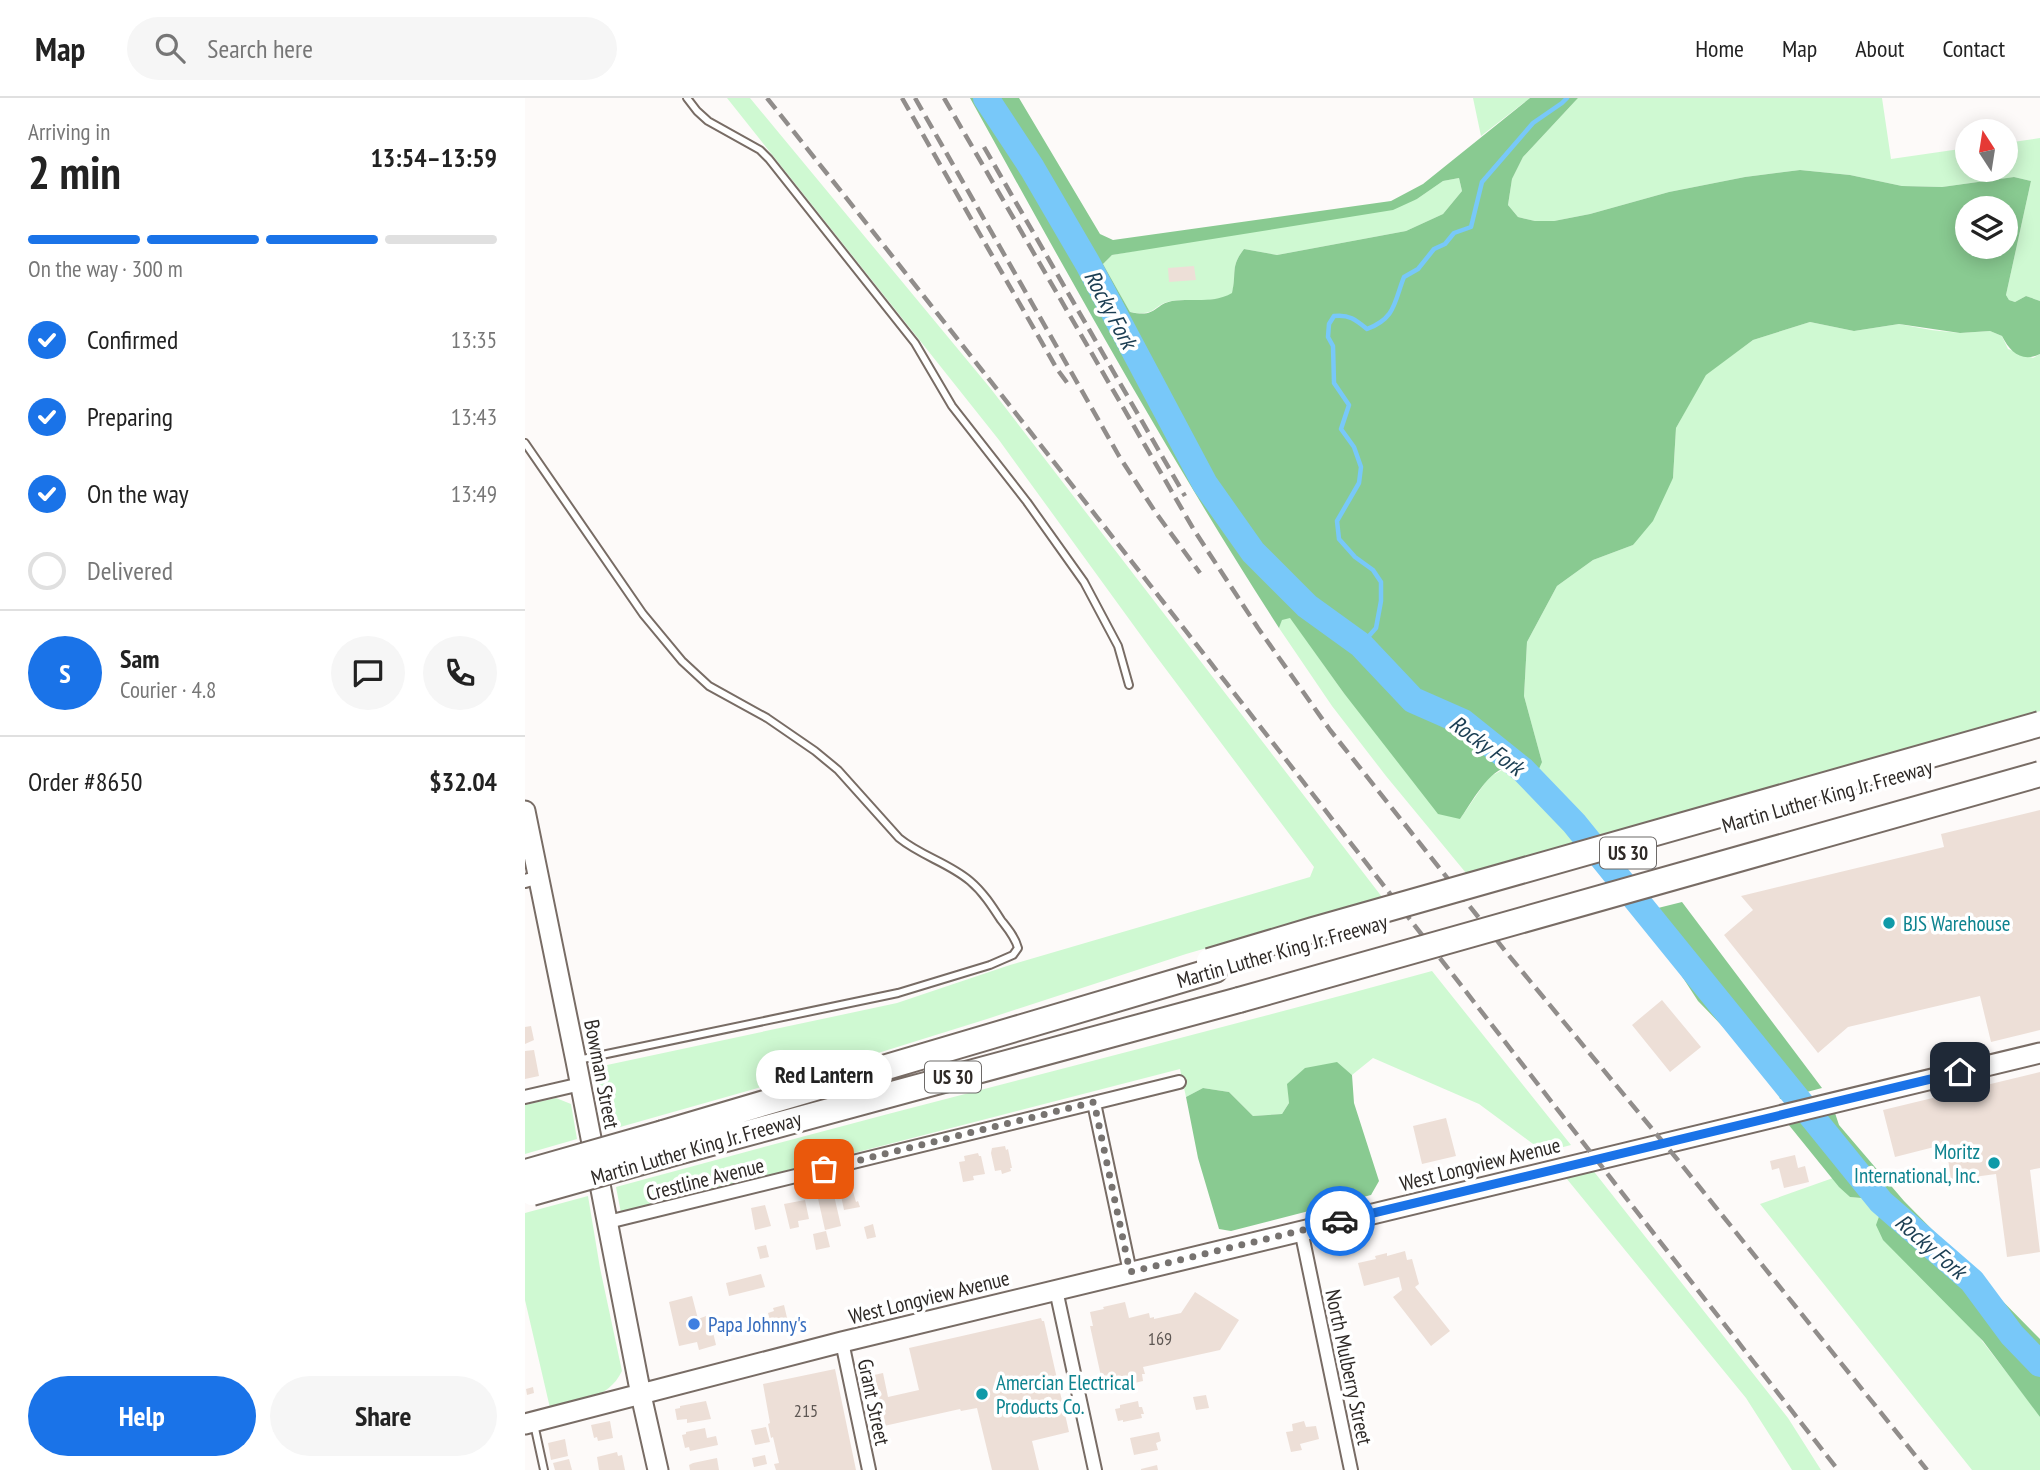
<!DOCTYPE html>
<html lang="en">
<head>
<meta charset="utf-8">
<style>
  :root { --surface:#fff; --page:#f6f6f6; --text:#222; --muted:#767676; --line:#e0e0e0; --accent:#1a73e8 }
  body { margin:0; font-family:"PT Sans Narrow",sans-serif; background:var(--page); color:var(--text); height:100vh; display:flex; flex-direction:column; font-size:26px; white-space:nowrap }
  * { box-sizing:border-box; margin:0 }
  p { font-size:23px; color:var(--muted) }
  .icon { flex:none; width:38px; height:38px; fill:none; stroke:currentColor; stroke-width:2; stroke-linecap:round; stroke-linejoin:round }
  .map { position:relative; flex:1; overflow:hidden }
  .panel { display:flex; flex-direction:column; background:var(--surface); width:525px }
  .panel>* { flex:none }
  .needle { width:46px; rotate:348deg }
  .controls { position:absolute; left:1430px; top:21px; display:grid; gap:14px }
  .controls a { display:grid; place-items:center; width:63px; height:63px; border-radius:50%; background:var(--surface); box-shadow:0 4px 18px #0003; font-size:35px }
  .pin { position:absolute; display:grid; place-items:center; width:60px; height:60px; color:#fff; margin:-30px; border-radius:14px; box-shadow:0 4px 10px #0006 }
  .courier { position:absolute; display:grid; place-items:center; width:70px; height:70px; margin:-35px; border:5px solid #1a73e8; border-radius:50%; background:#fff; color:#222; box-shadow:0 2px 9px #0007 }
  .bubble { position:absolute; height:49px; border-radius:24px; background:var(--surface); box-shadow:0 4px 18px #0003; font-size:23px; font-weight:700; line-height:49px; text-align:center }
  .headline em { font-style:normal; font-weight:700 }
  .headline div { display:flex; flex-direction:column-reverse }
  .headline { display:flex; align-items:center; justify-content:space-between; height:119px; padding:0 28px }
  h1 { font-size:46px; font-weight:700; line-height:52px }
  .bar { display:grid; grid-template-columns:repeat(4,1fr); gap:10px 7px; align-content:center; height:84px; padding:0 28px }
  .bar i { height:9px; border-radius:5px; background:var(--line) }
  .bar .active { background:var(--accent) }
  .bar p { grid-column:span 4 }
  .line { display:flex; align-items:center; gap:18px; padding:0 28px; border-top:2px solid var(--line) }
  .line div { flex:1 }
  .round { display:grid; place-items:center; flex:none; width:74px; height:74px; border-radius:37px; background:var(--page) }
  ol { padding:0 28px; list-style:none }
  li { display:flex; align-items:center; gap:21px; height:77px }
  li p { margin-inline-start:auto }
  li .icon { padding:7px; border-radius:50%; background:var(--accent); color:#fff; stroke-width:4 }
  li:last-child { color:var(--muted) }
  li i { width:38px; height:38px; border:4px solid var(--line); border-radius:50% }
  .button { display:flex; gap:14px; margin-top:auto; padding:14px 28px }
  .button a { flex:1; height:80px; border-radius:42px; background:var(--accent); color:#fff; font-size:28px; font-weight:700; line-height:80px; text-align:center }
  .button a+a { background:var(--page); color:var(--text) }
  header { display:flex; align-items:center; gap:42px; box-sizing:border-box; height:98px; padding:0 35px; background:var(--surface); border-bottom:2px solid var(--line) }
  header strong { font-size:33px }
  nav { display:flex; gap:38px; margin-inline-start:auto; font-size:24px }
  .search { width:490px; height:63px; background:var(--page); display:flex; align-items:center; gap:18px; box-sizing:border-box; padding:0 24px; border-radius:38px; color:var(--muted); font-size:26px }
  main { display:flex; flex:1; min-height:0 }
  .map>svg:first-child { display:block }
</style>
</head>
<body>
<header>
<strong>Map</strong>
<div class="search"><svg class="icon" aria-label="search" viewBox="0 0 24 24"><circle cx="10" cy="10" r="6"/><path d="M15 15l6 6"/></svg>Search here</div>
<nav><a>Home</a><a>Map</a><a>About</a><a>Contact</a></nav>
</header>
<main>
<section class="panel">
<div class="headline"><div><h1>2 min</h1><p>Arriving in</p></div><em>13:54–13:59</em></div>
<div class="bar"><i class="active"></i><i class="active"></i><i class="active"></i><i></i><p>On the way · 300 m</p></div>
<ol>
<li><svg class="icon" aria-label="check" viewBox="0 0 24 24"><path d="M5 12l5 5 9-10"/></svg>Confirmed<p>13:35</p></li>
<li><svg class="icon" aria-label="check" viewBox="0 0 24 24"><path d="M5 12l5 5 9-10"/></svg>Preparing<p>13:43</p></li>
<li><svg class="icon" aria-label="check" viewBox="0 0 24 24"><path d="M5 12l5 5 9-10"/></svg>On the way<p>13:49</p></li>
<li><i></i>Delivered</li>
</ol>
<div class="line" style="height:126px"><b class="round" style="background:var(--accent);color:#fff">S</b><div><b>Sam</b><p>Courier · 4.8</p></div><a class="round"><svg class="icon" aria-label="chat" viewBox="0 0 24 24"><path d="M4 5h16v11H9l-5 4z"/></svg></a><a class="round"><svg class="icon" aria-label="phone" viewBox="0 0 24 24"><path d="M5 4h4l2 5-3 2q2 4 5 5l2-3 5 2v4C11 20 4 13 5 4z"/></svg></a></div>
<div class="line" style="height:91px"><div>Order #8650</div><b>$32.04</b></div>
<div class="button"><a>Help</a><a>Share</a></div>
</section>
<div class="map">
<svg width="1515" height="1372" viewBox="0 0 1515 1372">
  <rect width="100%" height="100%" fill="#fdfaf9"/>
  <!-- green -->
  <path fill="#cff9d2" d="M202,0h23l241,291 391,508 -196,57 -199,65 -141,44 -240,68 -13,-63 304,-65 113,-38 300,-88 4,-10 -161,-215 -154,-212z
    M948,0h57l-49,38z
    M1053,0h304l9,61 76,-11v22h38l1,-27 34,-5v163l-14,-5 -11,6 -6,-2 -3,-5 25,-114 -17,-4 -72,10 -40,-1 -52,-11 -50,-5 -55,7 -76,15 -79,22 -36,7h-19l-17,-4 -10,-12 4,-26 11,-22z
    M934,80l3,13 -19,23 -37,17 -129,24 -33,-6c-14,18 -7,23 -12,45 -19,10 -39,4 -61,7 -19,4 -14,16 -41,11l-27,-48 9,-9 305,-56 26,-18z
    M1285,224l44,9 45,-7 32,6 29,3 30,-2 12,5 6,13 25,9 7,-4v357l-574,162 -80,-97 -54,-70 -53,-78 3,-9 8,-2 53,75 117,127 29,-42 17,-9 36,-6 -18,-66 3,-54 30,-56 36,-26 40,-15 40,-67 3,-50 29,-53 48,-35z
    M907,873l139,174 -27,7 -65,-48 -106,-46 -21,17 -15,-12 -49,21 1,19 -7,11 -29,2 -24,-24 -26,-4 -17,9 -6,-28 -559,144 -5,-26c272,-75 545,-142 816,-216z
    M31,1000l15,6 6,35 -52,15v-49z
    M1063,1066l200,254 33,52h-29l-46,-72 -184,-225z
    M1308,1080l17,19 22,2 166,214 2,4v53h-68l-212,-266z
    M63,1098l12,72 22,103c-14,29 -44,30 -72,37l-25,-108v-87z"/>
  <!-- forest -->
  <path fill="#89ca91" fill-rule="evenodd" d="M445,0h49l81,136 13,6 278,-39 32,-17 107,-86h48l-55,59 -11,22 -4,26 10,12 17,4h19l36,-7 79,-22 76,-15 55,-7 50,5 52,11 40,1 72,-10 17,4 -25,114 3,5 6,2 11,-6 14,5v53c-18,9 -30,-2 -38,-18l-12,-5 -30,2 -61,-9 -45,7 -44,-9 -57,18 -47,35 -30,53 -3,50 -20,43 -20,24 -40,15 -36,26 -30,56 -3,54 18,66 -4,9 -9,9c-5,-4 -12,-12 -18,-13 -20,-2 -41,38 -51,52l-22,-5 -95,-122 -53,-74 -8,2 -3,8c-111,-172 -210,-351 -309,-530zM934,80l3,13 -19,23 -37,17 -129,24 -33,-6c-14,18 -7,23 -12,44 -19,11 -39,5 -60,8 -19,4 -15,17 -42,11l-27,-48 9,-9 281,-45 24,-11 26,-18zM1480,110v39h-38v-39z
    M1157,804l140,186 -42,11 -4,-14 -14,-18 -64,-66 -37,-57 -8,-18 1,-17z
    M812,964l15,13 2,28 25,78 -8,14 -140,36 -12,-2 -21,-71 -12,-61 17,-9 26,4 24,24 29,-2 7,-11 -2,-19 18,-16z
    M1308,1009l6,18 65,76 136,138v78l-57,-76 -100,-101 -7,-15 5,-14 -9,-12 -22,-2 -11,-10 -55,-68z"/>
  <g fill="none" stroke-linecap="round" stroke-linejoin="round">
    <!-- stream -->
    <path stroke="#78c8f9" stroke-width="4.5" d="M836,547l15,-17 5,-27v-19l-8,-12 -18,-13 -16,-18 -2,-18 22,-38 2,-16 -7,-20 -13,-18 8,-24 -15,-22 -1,-37 -5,-9 1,-13 5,-8c15,-2 22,4 33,13 29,-11 27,-27 37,-52l14,-8 16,-20 11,-5 9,-11 17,-6 11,-45 51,-59 29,-20 5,-5"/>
    <!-- river -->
    <path stroke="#78c8f9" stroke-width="26" d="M461,0l46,70 56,96 117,220 48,68 54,54 54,39 52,55 50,22 60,48 51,53 307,379 91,79 40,54 28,29"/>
  </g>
  <!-- building -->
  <path fill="#eddfd7" d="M669,168l2,14 -27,2 -1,-14z
    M1515,712v220l-49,12 -11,-46 -132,31 -30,26 -94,-118 29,-25 -12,-14 203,-49 -3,-13z
    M1137,902l39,47 -31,25 -38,-47z
    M6,928l3,14 -9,4v-17z
    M9,952l5,26 -14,3v-28z
    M1515,974v96l-10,2 10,82 -33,5 -11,-83 -45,6 -5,-36 -51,13 -12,-47z
    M921,1020l10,38 -34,8 -9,-38z
    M480,1048l1,4 2,-1 4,19h-2l1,3 -9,3 -1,-4 -6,1 -4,-18 1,-5z
    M453,1055l1,3h2l4,18 -12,2 1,4 -11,2 -4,-20 6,-1 -1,-5z
    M1270,1057l3,13 7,-2 4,16 -25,6 -5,-20 -7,2 -2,-9z
    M327,1090l4,14 2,-1 2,6 -16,3 -4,-19z
    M308,1093l8,35 -16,4 -8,-36z
    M280,1102l4,19 -11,2 1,6 -9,2 -6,-25z
    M240,1107l6,21 -16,4 -4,-22z
    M348,1126l3,13 -9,2 -3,-12z
    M301,1133l4,16 -14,3 -3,-16z
    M241,1147l3,12 -9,2 -3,-12z
    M880,1153l2,9 5,-1 7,25 -4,3 35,44 -19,15 -38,-49 9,-7 -3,-13 -35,9 -6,-23 18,-4 -1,-3 12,-3v3z
    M236,1176l4,13 -36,9 -3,-13z
    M670,1194l44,28 -19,30 -77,17 2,7h-3l1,7 -39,9 -14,-64h3l-3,-14 14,-3 -1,-2 22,-5 4,16 20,-5 1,5 4,-1v2l27,-6z
    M167,1198l6,23 11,-4v2l6,-1 2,7 -6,1 5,21 -17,5 -2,-8 -18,4 -10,-44z
    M259,1207l4,17 -2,1 1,4 -14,3 -5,-17 6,-2 -1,-3z
    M516,1220l1,3h2l25,111 -37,9 7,29h-47l-15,-62 -16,3 -1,-2 -76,17 -7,-26 2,-1 -5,-24 9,-2 5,24 31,-7 -10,-42z
    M310,1271l21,101h-80l-2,-6 5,-1 -6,-26 -2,1 -3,-14 2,-1 -7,-39z
    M8,1289l1,6 -7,2 -1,-6z
    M681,1297l3,13 -13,2 -3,-13z
    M181,1303l5,18 -24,4v-4l-10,1 -2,-11 5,-1v-2z
    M613,1303l1,6h3l2,7h-3l1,4 -19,4v-2l-5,1 -3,-12 5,-1v-3z
    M85,1323l3,17 -15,3 -1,-4 -3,1 -3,-13z
    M779,1323l2,6 10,-1 3,13 -19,5 2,6 -11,2 -5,-20 7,-1 -1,-7z
    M241,1329l4,15 -15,3 -4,-15z
    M180,1330l2,10 9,-2 2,9 -28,6 -1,-4 -4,1 -3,-13 4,-1v-2z
    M634,1334l2,9 -5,2 2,7 -24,5 -4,-17z
    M40,1341l3,17 -17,4 -3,-17z
    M92,1354l1,4 4,-1 3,15h-26l-2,-13z
    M240,1357l2,9 -13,3 -2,-9z
    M192,1360l2,12h-29l-1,-5 4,-2z
    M44,1361l3,11h-17l-2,-7z
    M632,1367l1,5h-17v-1z"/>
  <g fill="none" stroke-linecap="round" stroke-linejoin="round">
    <!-- lane casing -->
    <g stroke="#786c65" stroke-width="10">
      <path id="lane" d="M162,0l10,13 11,10 52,29 9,9 146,184 37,63 75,96 57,80 34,64 11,39
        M0,345l118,171 39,47 27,25 58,32 48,33 23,19 61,68c22,18 50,25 71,43 13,11 22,25 31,39 7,9 14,17 17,28l-5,7 -23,10 -92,28 -320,67
        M9,1326l10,46"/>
    </g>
    <!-- street casing -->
    <g stroke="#786c65" stroke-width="16">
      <path id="street" d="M0,783l14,-4
        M0,999l56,-13
        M569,1005l36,169
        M83,1124l571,-140
        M776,1132l50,240
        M531,1192l39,180
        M317,1244l27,128"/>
    </g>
    <!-- secondary casing -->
    <g stroke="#786c65" stroke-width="23">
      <path id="secondary" d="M0,713l51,250 65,334 17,75
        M0,1326l317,-82 1198,-289"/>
    </g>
    <!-- highway casing -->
    <g stroke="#786c65" stroke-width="28">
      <path id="highway" d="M138,1035l552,-163
        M142,1057l572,-155"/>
    </g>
    <!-- lane -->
    <use href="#lane" stroke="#fff" stroke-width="6"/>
    <!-- street -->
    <use href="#street" stroke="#fff" stroke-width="12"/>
    <!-- secondary -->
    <use href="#secondary" stroke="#fff" stroke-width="19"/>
    <!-- highway -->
    <use href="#highway" stroke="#fff" stroke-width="24"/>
    <!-- rail -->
    <path stroke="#918d8b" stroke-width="4.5" stroke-dasharray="14 7" stroke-linecap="butt" d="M242,0c361,454 714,915 1071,1372
      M377,0l155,271 14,19
      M390,0l204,358 37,57 44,60
      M419,0l250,432 64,98 72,102 176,222 171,207 250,311
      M459,49l201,349"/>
    <!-- highway-bridge casing -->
    <g stroke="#786c65" stroke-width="28" stroke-linecap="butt">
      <path id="highway-bridge" d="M684,863l104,-31 727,-206
        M714,902l801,-226
        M1,1074l137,-39
        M7,1095l135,-38"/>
    </g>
    <!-- highway-bridge -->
    <use href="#highway-bridge" stroke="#fff" stroke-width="24"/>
  </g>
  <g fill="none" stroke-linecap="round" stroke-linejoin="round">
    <!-- done -->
    <path stroke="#777370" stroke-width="7" stroke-dasharray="0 12.6" d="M299,1071l270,-67 36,170 210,-51"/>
    <!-- route -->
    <path stroke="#1a73e8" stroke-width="9" d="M815,1123l620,-149"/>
  </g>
  <!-- markers -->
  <g fill="#0f9aa8" stroke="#fff" stroke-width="2.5">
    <circle cx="1364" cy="825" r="7"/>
    <circle cx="1469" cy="1065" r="7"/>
    <circle cx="457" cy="1296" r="7"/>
  </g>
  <circle fill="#3f7fe0" stroke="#fff" stroke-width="2.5" cx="169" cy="1226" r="7"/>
  <g text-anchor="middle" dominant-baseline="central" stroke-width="7" stroke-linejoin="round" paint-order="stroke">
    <!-- number labels -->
    <g font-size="18" fill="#5e5753">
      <text x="635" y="1240">169</text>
      <text x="281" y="1312">215</text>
    </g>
    <!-- shield labels -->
    <g fill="#fff" stroke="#6d6a68" stroke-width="2">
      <rect x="1075" y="739.5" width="56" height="31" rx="5"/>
      <rect x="400" y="963.5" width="56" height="31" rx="5"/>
    </g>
    <g font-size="19" font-weight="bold" fill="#2f2a27">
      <text x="1103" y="755">US 30</text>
      <text x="428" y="979">US 30</text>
    </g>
    <!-- street labels -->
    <g font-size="21" fill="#2f2a27" stroke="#fff">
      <text transform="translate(1302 698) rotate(-16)">Martin Luther King Jr. Freeway</text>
      <text transform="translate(757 853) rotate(-16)">Martin Luther King Jr. Freeway</text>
      <text transform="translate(77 976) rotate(79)">Bowman Street</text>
      <text transform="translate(171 1050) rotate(-16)">Martin Luther King Jr. Freeway</text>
      <text transform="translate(955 1066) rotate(-14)">West Longview Avenue</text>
      <text transform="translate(180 1081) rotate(-14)">Crestline Avenue</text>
      <text transform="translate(404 1199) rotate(-14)">West Longview Avenue</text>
      <text transform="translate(824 1269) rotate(78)">North Mulberry Street</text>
      <text transform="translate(349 1304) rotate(78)">Grant Street</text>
    </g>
    <!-- culture labels -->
    <g font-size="21" fill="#0d838f" stroke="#fff" text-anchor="start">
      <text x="1378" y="825">BJS Warehouse</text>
      <text x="1455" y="1053" text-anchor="end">Moritz<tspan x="1455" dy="24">International, Inc.</tspan></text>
      <text x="471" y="1284">Amercian Electrical<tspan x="471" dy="24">Products Co.</tspan></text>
    </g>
    <!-- shop labels -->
    <g font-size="21" fill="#366cbe" stroke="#fff" text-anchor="start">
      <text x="183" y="1226">Papa Johnny's</text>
    </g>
    <!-- water labels -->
    <g font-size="23" font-style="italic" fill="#1b3e53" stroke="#fff">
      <text transform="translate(586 211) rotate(62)">Rocky Fork</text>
      <text transform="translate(962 647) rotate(36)">Rocky Fork</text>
      <text transform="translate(1406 1148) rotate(41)">Rocky Fork</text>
    </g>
  </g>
</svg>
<div class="controls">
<a><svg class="needle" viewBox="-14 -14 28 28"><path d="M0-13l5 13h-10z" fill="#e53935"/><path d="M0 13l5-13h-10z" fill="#767676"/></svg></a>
<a><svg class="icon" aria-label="layers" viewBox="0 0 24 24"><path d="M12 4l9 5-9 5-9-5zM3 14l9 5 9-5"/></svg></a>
</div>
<div class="pin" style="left:299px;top:1071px;background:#ea580c"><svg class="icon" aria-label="bag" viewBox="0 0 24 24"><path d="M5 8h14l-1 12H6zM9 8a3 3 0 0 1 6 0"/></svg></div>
<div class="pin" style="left:1435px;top:974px;background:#1f2937"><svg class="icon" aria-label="home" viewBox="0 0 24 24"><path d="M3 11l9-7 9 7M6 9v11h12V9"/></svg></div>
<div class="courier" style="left:815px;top:1123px"><svg class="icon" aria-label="car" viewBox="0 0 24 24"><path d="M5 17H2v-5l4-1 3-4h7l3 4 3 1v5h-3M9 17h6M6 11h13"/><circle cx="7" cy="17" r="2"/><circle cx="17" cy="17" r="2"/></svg></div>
<div class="bubble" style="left:231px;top:952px;width:136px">Red Lantern</div>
</div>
</main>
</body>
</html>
